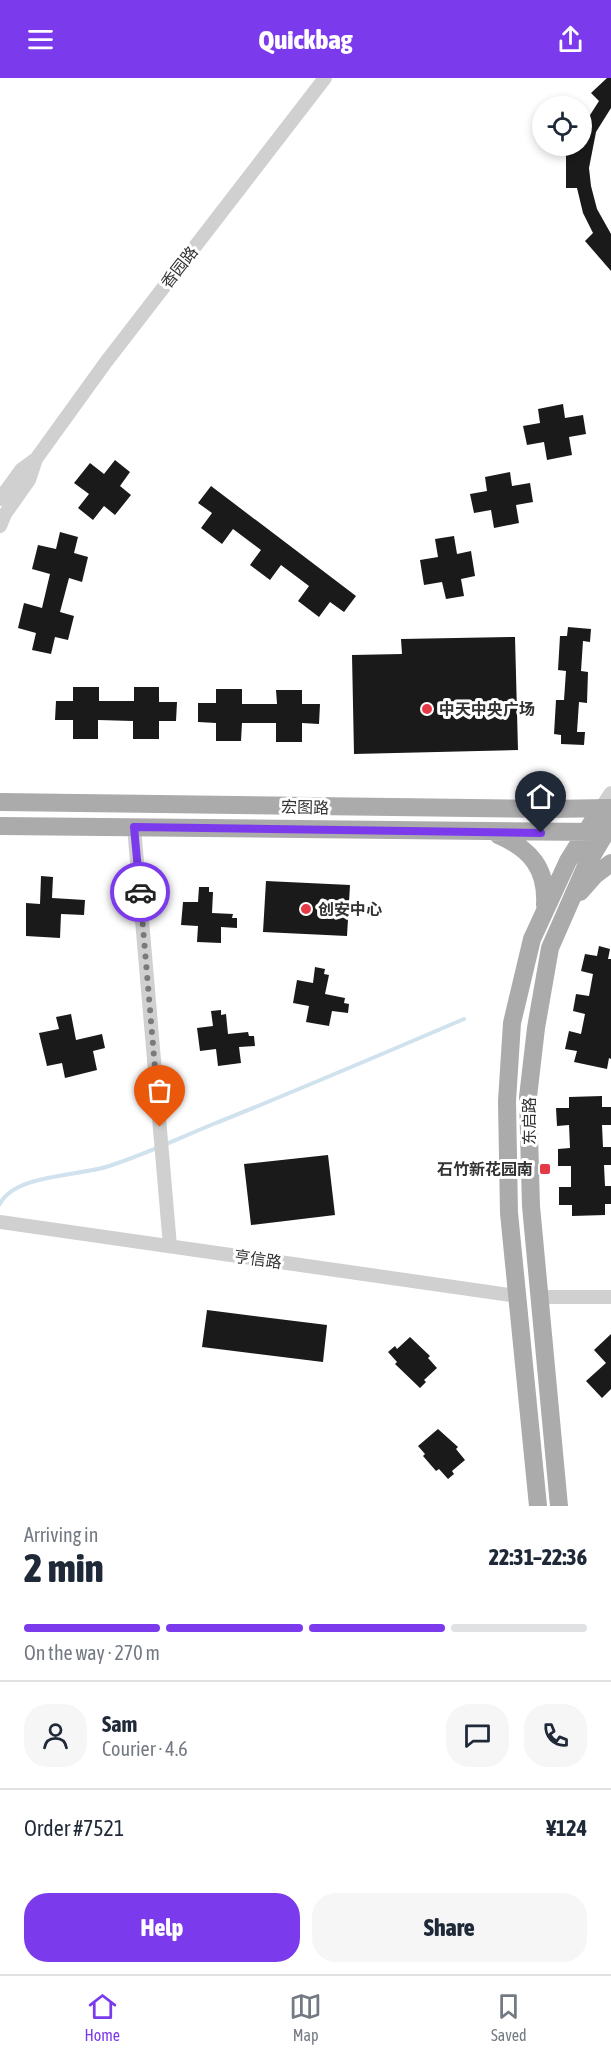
<!DOCTYPE html>
<html lang="en">
<head>
<meta charset="utf-8">
<style>
  :root { --surface:#fff; --page:#f6f6f7; --text:#1f2937; --muted:#747a83; --line:#e0e1e3; --accent:#7c3aed }
  body { margin:0; font-family:"Asap Condensed","Noto Sans SC",sans-serif; background:var(--page); color:var(--text); height:100vh; display:flex; flex-direction:column; font-size:22px; white-space:nowrap }
  * { box-sizing:border-box; margin:0 }
  p { font-size:20px; color:var(--muted) }
  .icon { flex:none; width:33px; height:33px; fill:none; stroke:currentColor; stroke-width:2; stroke-linecap:round; stroke-linejoin:round }
  .map { position:relative; height:1428px; overflow:hidden }
  .panel { display:flex; flex-direction:column; background:var(--surface); flex:1 }
  .panel>* { flex:none }
  .buttons { position:absolute; left:532px; top:18px; display:grid; gap:12px }
  .buttons a { display:grid; place-items:center; width:60px; height:60px; border-radius:50%; background:var(--surface); box-shadow:0 3px 9px #0003; font-size:30px }
  .pin { position:absolute; display:grid; place-items:center; width:51px; height:51px; color:#fff; margin:-62px -26px; border-radius:50% 50% 50% 0; rotate:-45deg; box-shadow:0 0 6px #0007 }
  .pin .icon { rotate:45deg }
  .courier { position:absolute; display:grid; place-items:center; width:60px; height:60px; margin:-30px; border:4px solid #7c3aed; border-radius:50%; background:#fff; color:#222; box-shadow:0 2px 8px #0007 }
  .summary em { font-style:normal; font-weight:800 }
  .summary div { display:flex; flex-direction:column-reverse }
  .summary { display:flex; align-items:center; justify-content:space-between; height:102px; padding:0 24px }
  h1 { font-size:39px; font-weight:800; line-height:45px }
  .bar { display:grid; grid-template-columns:repeat(4,1fr); gap:9px 6px; align-content:center; height:72px; padding:0 24px }
  .bar i { height:8px; border-radius:4px; background:var(--line) }
  .bar .current { background:var(--accent) }
  .bar p { grid-column:span 4 }
  .line { display:flex; align-items:center; gap:15px; padding:0 24px; border-top:2px solid var(--line) }
  .line div { flex:1 }
  .round { display:grid; place-items:center; flex:none; width:63px; height:63px; border-radius:24px; background:var(--page) }
  .button { display:flex; gap:12px; margin-top:auto; padding:12px 24px }
  .button a { flex:1; height:69px; border-radius:24px; background:var(--accent); color:#fff; font-size:24px; font-weight:800; line-height:69px; text-align:center }
  .button a+a { background:var(--page); color:var(--text) }
  header { display:flex; justify-content:space-between; align-items:center; height:78px; padding:0 24px; background:var(--accent); color:#fff; font-size:27px; font-weight:800 }
  .dock { display:flex; justify-content:space-around; align-items:center; height:84px; border-top:2px solid var(--line); background:var(--surface); font-size:16px; color:var(--muted) }
  .dock a { display:grid; justify-items:center; gap:3px }
  .dock .current { color:var(--accent) }
  .map>svg:first-child { display:block }
</style>
</head>
<body>
<header><svg class="icon" aria-label="menu" viewBox="0 0 24 24"><path d="M4 6h16M4 12h16M4 18h16"/></svg>Quickbag<svg class="icon" aria-label="share" viewBox="0 0 24 24"><path d="M12 15V3M7 8l5-5 5 5M5 13v7h14v-7"/></svg></header>
<div class="map">
<svg width="611" height="1428" viewBox="0 0 611 1428">
  <rect width="100%" height="100%" fill="#fff"/>
  <g fill="none" stroke-linecap="round" stroke-linejoin="round">
    <!-- stream -->
    <path stroke="#cfe2ee" stroke-width="4" d="M0,1126c14,-30 81,-28 109,-38 35,-11 68,-27 102,-41 85,-34 169,-70 253,-106"/>
  </g>
  <!-- building -->
  <path fill="#1a1a1a" d="M607,0h4v30l-15,24 -7,36 2,18 6,23 14,25v37l-26,-30 8,-8 -10,-20 -6,-25h-11v-41l16,-1 1,-20 16,-25 -8,-8z
    M563,326l2,14 18,-3 3,19 -17,3 3,18 -25,5 -3,-18 -17,3 -4,-19 17,-3 -2,-14z
    M115,382l15,12 -10,14 11,9 -16,20 -11,-9 -11,14 -15,-12 11,-14 -15,-11 16,-20 14,11z
    M510,394l2,14 18,-3 3,19 -17,3 3,18 -25,5 -3,-18 -17,3 -4,-19 17,-3 -2,-14z
    M211,408l145,110 -12,16 -14,-10 -11,15 -21,-16 11,-15 -28,-21 -11,15 -20,-15 11,-15 -28,-21 -11,15 -21,-16 11,-15 -14,-10z
    M60,454l18,5 -4,16 14,4 -6,25 -13,-4 -9,34 14,4 -6,24 -13,-3 -4,17 -19,-4 4,-17 -18,-5 6,-25 18,5 8,-34 -18,-5 6,-24 18,4z
    M454,458l3,18 14,-3 4,25 -14,3 3,17 -18,3 -4,-17 -18,3 -4,-25 18,-3 -3,-18z
    M568,549l23,2 -1,13 -7,-1 -2,30 7,1 -1,31 -8,-1 -2,30h8l-1,13 -23,-1v-9l-7,-1 2,-34h8l2,-29 -8,-1 2,-34h7z
    M515,559l3,113 -164,4 -2,-99 50,-1 -1,-15z
    M73,609h26v14h35v-14h25v15h18l-1,19h-17v18h-26v-18l-35,-1v19h-25v-19h-18l1,-19h17z
    M216,611h26v15h35l-1,-14h26v14h18l-1,20 -17,-1v19h-26v-19h-34l-1,18h-25v-18l-18,-1v-19h18z
    M41,798l12,1 -1,21 33,2 -1,15 -23,-1 -1,24 -34,-2v-33l14,1z
    M266,803l84,4 -3,51 -84,-4z
    M199,809h10v5h4l-1,21 21,1 -1,4h5v10l-16,-1v16l-24,-1 1,-16 -17,-1 2,-23h15z
    M599,868l11,3 -2,10h3v100l-2,-1 -2,11 -33,-7 3,-11 -12,-2 4,-18 12,3 4,-20 -12,-3 3,-17 13,2 4,-22 -12,-3 4,-17 12,2z
    M315,889l10,2 -1,5 5,1 -4,19 20,4 -1,5 5,1 -1,9 -16,-2 -3,15 -23,-4 3,-16 -16,-3 4,-23 16,3z
    M221,932v5l5,-1 2,20 20,-2 1,4h5l1,10 -16,1 2,16 -23,3 -2,-17 -16,2 -3,-23 16,-2 -2,-15z
    M71,936l5,26 26,-6 3,14 -12,3 4,19 -32,8 -3,-15 -15,3 -8,-33 20,-4 -3,-12z
    M602,1018v11h9v18h-9l1,22h8v18h-7l1,21h6v18h-6v11l-33,1v-11h-13v-18h12v-21h-13v-17l12,-1 -1,-23 -12,1 -1,-18h13v-11z
    M328,1077l7,60 -84,10 -7,-61z
    M207,1232l120,15 -4,37 -121,-15z
    M611,1256v55l-9,9 -16,-17 20,-18 -12,-13z
    M410,1259l20,19 -2,2 9,10 -13,12 2,2 -6,6 -25,-24 2,-2 -9,-10 7,-6 2,3z
    M438,1351l20,18 -2,2 9,11 -13,11 2,3 -6,5 -9,-10 -3,2 -13,-15 2,-2 -7,-8z"/>
  <g fill="none" stroke-linecap="round" stroke-linejoin="round">
    <!-- minor -->
    <path stroke="#d0d0d0" stroke-width="14" d="M0,421l21,-29 15,-11
      M0,448l5,-12 24,-34 7,-21 70,-97 219,-284
      M601,730l10,-15
      M134,749l36,419
      M0,1144l517,74
      M540,1219h71"/>
    <!-- major -->
    <path stroke="#ababab" stroke-width="18" d="M0,724l548,7 62,-1
      M0,748l594,6
      M498,757c33,14 49,34 47,70
      M580,814l15,-17 16,-12
      M538,1428l-29,-293 -2,-112 5,-78 20,-84 36,-78 33,-53
      M559,1428l-28,-300 -3,-109 8,-69 14,-80 36,-82 25,-42"/>
  </g>
  <g fill="none" stroke-linecap="round" stroke-linejoin="round">
    <!-- done -->
    <path stroke="#7a7a7a" stroke-width="6" stroke-dasharray="0 10.8" d="M140,814l20,235"/>
    <!-- route -->
    <path stroke="#7c3aed" stroke-width="8" d="M140,814l-6,-65 407,6"/>
  </g>
  <!-- markers -->
  <g fill="#e63946" stroke="#fff" stroke-width="2">
    <circle cx="427" cy="631" r="6"/>
    <circle cx="306" cy="831" r="6"/>
    <rect x="539" y="1085" width="12" height="12" rx="3"/>
  </g>
  <g text-anchor="middle" dominant-baseline="central" stroke-width="6" stroke-linejoin="round" paint-order="stroke">
    <!-- street labels -->
    <g font-size="16" fill="#333" stroke="#fff">
      <text transform="translate(179 189) rotate(-52)">香园路</text>
      <text transform="translate(305 729) rotate(1)">宏图路</text>
      <text transform="translate(529 1043) rotate(-90)">东启路</text>
      <text transform="translate(258 1181) rotate(8)">亨信路</text>
    </g>
    <!-- poi labels -->
    <g font-size="16" font-weight="bold" fill="#333" stroke="#fff" text-anchor="start">
      <text x="439" y="631">中天中央广场</text>
      <text x="318" y="831">创安中心</text>
      <text x="533" y="1091" text-anchor="end">石竹新花园南</text>
    </g>
  </g>
</svg>
<div class="buttons">
<a><svg class="icon" aria-label="locate" viewBox="0 0 24 24"><circle cx="12" cy="12" r="6"/><path d="M12 2v4M12 18v4M2 12h4M18 12h4"/></svg></a>
</div>
<div class="pin" style="left:160px;top:1049px;background:#ea580c"><svg class="icon" aria-label="bag" viewBox="0 0 24 24"><path d="M5 8h14l-1 12H6zM9 8a3 3 0 0 1 6 0"/></svg></div>
<div class="pin" style="left:541px;top:755px;background:#1f2937"><svg class="icon" aria-label="home" viewBox="0 0 24 24"><path d="M3 11l9-7 9 7M6 9v11h12V9"/></svg></div>
<div class="courier" style="left:140px;top:814px"><svg class="icon" aria-label="car" viewBox="0 0 24 24"><path d="M5 17H2v-5l4-1 3-4h7l3 4 3 1v5h-3M9 17h6M6 11h13"/><circle cx="7" cy="17" r="2"/><circle cx="17" cy="17" r="2"/></svg></div>
</div>
<section class="panel">
<div class="summary"><div><h1>2 min</h1><p>Arriving in</p></div><em>22:31–22:36</em></div>
<div class="bar"><i class="current"></i><i class="current"></i><i class="current"></i><i></i><p>On the way · 270 m</p></div>
<div class="line" style="height:108px"><a class="round"><svg class="icon" aria-label="person" viewBox="0 0 24 24"><circle cx="12" cy="8" r="4"/><path d="M4 21q1-7 8-7t8 7"/></svg></a><div><b>Sam</b><p>Courier · 4.6</p></div><a class="round"><svg class="icon" aria-label="chat" viewBox="0 0 24 24"><path d="M4 5h16v11H9l-5 4z"/></svg></a><a class="round"><svg class="icon" aria-label="phone" viewBox="0 0 24 24"><path d="M5 4h4l2 5-3 2q2 4 5 5l2-3 5 2v4C11 20 4 13 5 4z"/></svg></a></div>
<div class="line" style="height:78px"><div>Order #7521</div><b>¥124</b></div>
<div class="button"><a>Help</a><a>Share</a></div>
</section>
<nav class="dock">
<a class="current"><svg class="icon" aria-label="home" viewBox="0 0 24 24"><path d="M3 11l9-7 9 7M6 9v11h12V9"/></svg>Home</a>
<a><svg class="icon" aria-label="map" viewBox="0 0 24 24"><path d="M3 6l6-2 6 2 6-2v14l-6 2-6-2-6 2zM9 4v14M15 6v14"/></svg>Map</a>
<a><svg class="icon" aria-label="saved" viewBox="0 0 24 24"><path d="M7 4h10v16l-5-4-5 4z"/></svg>Saved</a>
</nav>
</body>
</html>
